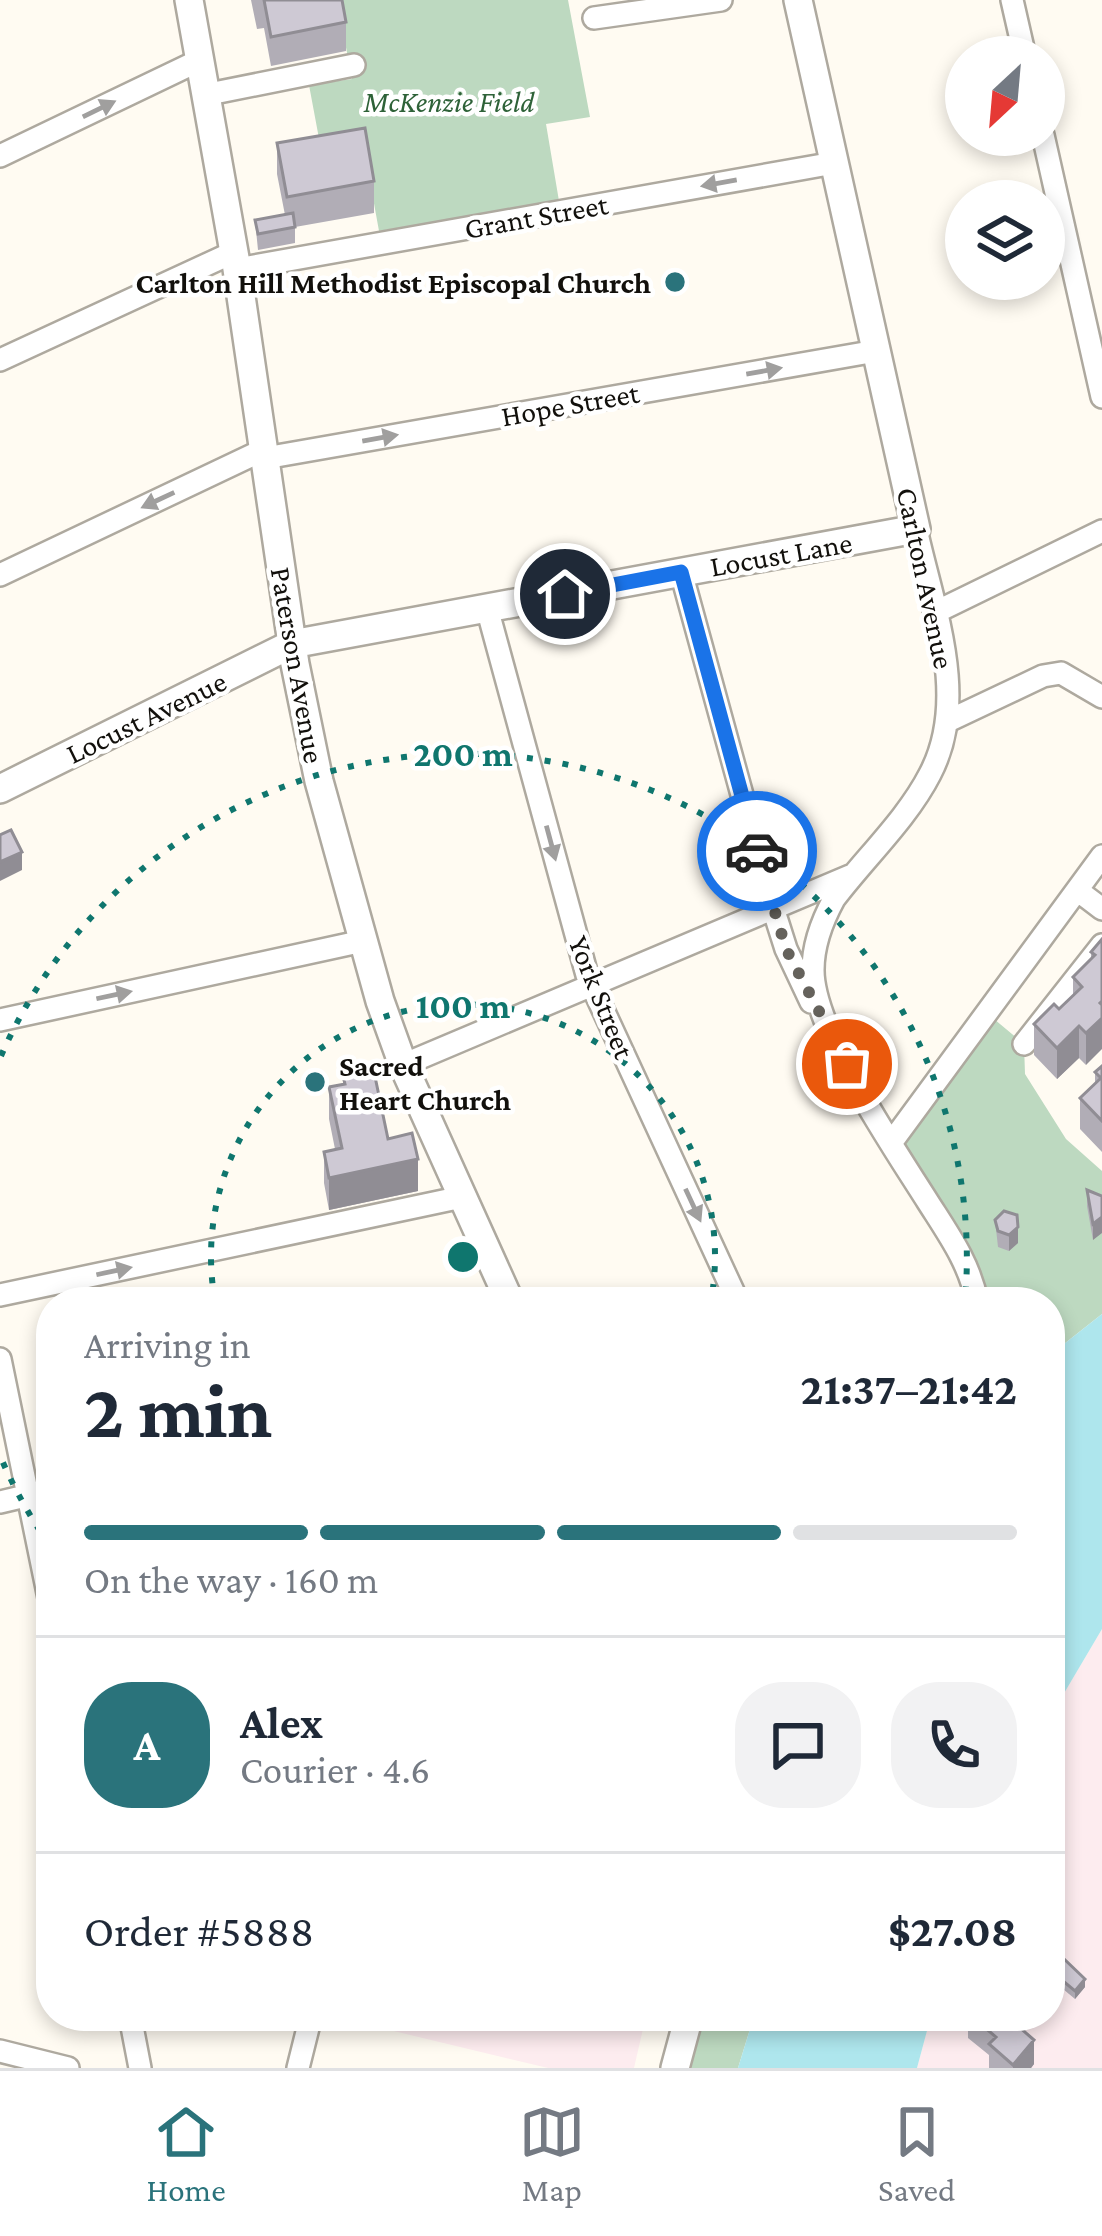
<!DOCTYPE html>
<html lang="en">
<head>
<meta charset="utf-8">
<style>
  :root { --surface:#fff; --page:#f2f2f3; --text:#1f2937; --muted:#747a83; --line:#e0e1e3; --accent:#2a737b }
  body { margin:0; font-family:"Crimson Pro",serif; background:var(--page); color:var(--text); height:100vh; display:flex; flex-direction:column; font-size:45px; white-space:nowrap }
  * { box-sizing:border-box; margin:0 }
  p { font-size:39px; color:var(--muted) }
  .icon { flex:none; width:66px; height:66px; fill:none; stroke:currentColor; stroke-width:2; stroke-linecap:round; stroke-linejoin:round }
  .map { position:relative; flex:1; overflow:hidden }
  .details { position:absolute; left:36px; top:1287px; width:1029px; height:744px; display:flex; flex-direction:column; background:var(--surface); border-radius:48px; box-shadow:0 6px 18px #0003 }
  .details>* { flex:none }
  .needle { width:78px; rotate:206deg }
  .buttons { position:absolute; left:945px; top:36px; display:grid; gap:24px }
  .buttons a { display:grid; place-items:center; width:120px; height:120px; border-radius:50%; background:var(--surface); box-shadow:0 6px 18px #0003; font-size:60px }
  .pin { position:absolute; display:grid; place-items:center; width:102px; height:102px; color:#fff; margin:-51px; border:6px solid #fff; border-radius:50%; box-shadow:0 3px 12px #0007 }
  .courier { position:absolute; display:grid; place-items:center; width:120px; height:120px; margin:-60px; border:9px solid #1a73e8; border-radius:50%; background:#fff; color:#222; box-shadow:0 3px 15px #0007 }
  .head em { font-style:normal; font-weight:700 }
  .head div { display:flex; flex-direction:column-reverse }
  .head { display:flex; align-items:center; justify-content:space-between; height:204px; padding:0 48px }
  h1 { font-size:78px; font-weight:700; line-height:90px }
  .bar { display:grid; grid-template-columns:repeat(4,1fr); gap:18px 12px; align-content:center; height:144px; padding:0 48px }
  .bar i { height:15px; border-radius:9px; background:var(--line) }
  .bar .selected { background:var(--accent) }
  .bar p { grid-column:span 4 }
  .line { display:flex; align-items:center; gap:30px; padding:0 48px; border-top:3px solid var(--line) }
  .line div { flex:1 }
  .round { display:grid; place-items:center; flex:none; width:126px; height:126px; border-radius:48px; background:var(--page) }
  .dock { display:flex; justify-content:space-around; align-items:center; height:168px; border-top:3px solid var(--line); background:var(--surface); font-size:33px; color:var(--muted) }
  .dock a { display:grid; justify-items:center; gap:6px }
  .dock .selected { color:var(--accent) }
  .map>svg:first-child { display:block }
</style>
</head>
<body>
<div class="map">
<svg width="1102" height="2068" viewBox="0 0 1102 2068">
  <rect width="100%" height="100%" fill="#fffbf2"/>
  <!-- industrial -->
  <path fill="#fdecef" d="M1102,1629v439h-185l14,-52h119v-299z
    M331,2016h315l-12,52h-86z"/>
  <!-- green -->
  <path fill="#bdd9c0" d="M337,0h231l22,117 -44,7 13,77 -180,30 -14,-77 -42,6 -14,-75 43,-6z
    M988,1014l36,30 1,30 41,65 36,32v143l-52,41v-53h-73l-86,-159z
    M704,2016h50l-16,52h-47z"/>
  <!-- water -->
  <path fill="#aee6ed" d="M1102,1314v315l-52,88v-362z
    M754,2016h177l-14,52h-179z"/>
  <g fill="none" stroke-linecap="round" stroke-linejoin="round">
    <!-- minor casing -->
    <g stroke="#aea99f" stroke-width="26">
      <path id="minor" d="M1012,0l13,57
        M594,18l127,-18
        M204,95l150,-30
        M1043,135l59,262
        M0,156l198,-95
        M237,269l597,-106
        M0,360l234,-108
        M265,458l611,-107
        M916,529c17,78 54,169 14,245 -23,45 -65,84 -96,125 -12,22 -21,45 -21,71 0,60 81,178 115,232 21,33 42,62 49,100
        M681,572l92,336 13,41 25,53
        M0,575l263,-125
        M487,608l100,367 151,327
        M934,613l168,-82
        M948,721l95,-45 18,-3 41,24
        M1077,890l25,19
        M0,1020l363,-79
        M1024,1044l78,-99
        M403,1065l447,-189
        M891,1143l211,-287
        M0,1295l462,-98
        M0,1359l51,249
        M0,1502l51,-12
        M130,2016l10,52
        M0,2051l68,17
        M298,2068l13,-52"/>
    </g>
    <!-- major casing -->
    <g stroke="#aea99f" stroke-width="32">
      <path id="major" d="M189,0l48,269 58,395 24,117 61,220 23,64 107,237
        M0,789l292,-145 624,-115 -118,-529
        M675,2068l14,-52"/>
    </g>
    <!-- minor -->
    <use href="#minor" stroke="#fff" stroke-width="21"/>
    <!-- major -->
    <use href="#major" stroke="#fff" stroke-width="27"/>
  </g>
  <!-- wall -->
  <path fill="#b1adb6" d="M251,0h91l4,22v29l-75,15 -7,-38 -7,1z
    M277,143l97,38v32l-79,14v16l-37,7 -3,-30 30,-5 -8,-41z
    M1102,939l-16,126 -7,-7 -22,21 -23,-24v-31l25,-15 14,-13v-19l18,-18v-7z
    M1102,1066v86l-22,-23v-31l15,-14v-12z
    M343,1076l45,63 30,52 -89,19 -5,-27v-31l11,-3 -6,-30v-32l14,-3z
    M1087,1190l15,6 -9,44 -6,-34z
    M995,1220l23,23 -9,8 -11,-4z
    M1051,1971l34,16 -10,12 -24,-20z
    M968,2016h33l33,48 -3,4h-42v-13l-21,-17z"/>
  <!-- shaded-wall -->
  <path fill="#908d94" d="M22,852v18l-22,11v-19z
    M1102,1001v48l-16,16v-32z
    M1079,1026v32l-22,21v-31z
    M418,1159v32l-89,19v-32z
    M1102,1217v16l-9,7v-16z
    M1018,1227v16l-9,8v-16z
    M1085,1979v8l-10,12v-8z
    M1034,2040v24l-3,4h-18v-3z"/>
  <!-- building -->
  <path fill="#cec9d4" stroke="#908d94" stroke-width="3" d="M264,0h78l4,22 -75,15z
    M365,128l9,53 -87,16 -10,-54z
    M293,213l2,14 -37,7 -3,-14z
    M11,830l11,22 -22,10v-27z
    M1102,939v62l-2,2 2,2v13l-16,15 -7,-7 -22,22 -23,-24 20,-20 5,5 23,-22 -9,-10 22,-22 -4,-3z
    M1102,1066v55l-22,-23 21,-20 -6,-6z
    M373,1067l15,72 24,-6 6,26 -89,19 -5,-26 18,-4 -13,-61 16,-3 -2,-8z
    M1087,1190l15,6v21l-9,7z
    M1004,1211l13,4 1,12 -9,8 -11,-4 -3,-11z
    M1062,1957l23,22 -10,12 -24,-20z
    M971,2016h30l7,6 2,-3 24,21 -21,25 -24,-21 7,-7z"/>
  <!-- one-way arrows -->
  <defs><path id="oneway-solid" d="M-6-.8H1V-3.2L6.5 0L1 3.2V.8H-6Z" transform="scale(3)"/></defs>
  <g fill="#a09f9e">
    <use href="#oneway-solid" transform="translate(99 109) rotate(-26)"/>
    <use href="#oneway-solid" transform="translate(719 183) rotate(170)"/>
    <use href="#oneway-solid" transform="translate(764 371) rotate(-10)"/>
    <use href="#oneway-solid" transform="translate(380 438) rotate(-10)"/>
    <use href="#oneway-solid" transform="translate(158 500) rotate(155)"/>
    <use href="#oneway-solid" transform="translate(551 843) rotate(75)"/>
    <use href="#oneway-solid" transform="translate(114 995) rotate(-12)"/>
    <use href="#oneway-solid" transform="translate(693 1205) rotate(65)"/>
    <use href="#oneway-solid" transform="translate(114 1271) rotate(-12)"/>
  </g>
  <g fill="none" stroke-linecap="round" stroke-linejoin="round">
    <!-- done -->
    <path stroke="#65625c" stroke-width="12" stroke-dasharray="0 21.6" d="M757,851l29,98 61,115"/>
    <!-- route -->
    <path stroke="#1a73e8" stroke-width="15" d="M565,594l116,-22 76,279"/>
  </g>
  <!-- distance rings -->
  <g fill="none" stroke="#0f766e" stroke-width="6" stroke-dasharray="6 12">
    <path d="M215 1301A252 252 0 1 1 711 1301"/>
    <path d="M50 1546A504 504 0 0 1 1 1458M1 1056A504 504 0 0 1 965 1301"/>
  </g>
  <!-- markers -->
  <g fill="#2a737b" stroke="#fff" stroke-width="4.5">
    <circle cx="675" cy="282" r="12"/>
    <circle cx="315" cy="1082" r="12"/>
  </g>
  <g text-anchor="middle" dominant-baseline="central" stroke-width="9" stroke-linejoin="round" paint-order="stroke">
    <!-- park labels -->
    <g font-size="30" font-style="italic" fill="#2e6238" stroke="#fff">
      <text x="449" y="101">McKenzie Field</text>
    </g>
    <!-- street labels -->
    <g font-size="30" fill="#12100c" stroke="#fff">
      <text transform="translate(536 216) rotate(-10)">Grant Street</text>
      <text transform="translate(570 404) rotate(-10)">Hope Street</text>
      <text transform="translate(781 554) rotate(-10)">Locust Lane</text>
      <text transform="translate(926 578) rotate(78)">Carlton Avenue</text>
      <text transform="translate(298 665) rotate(80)">Paterson Avenue</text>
      <text transform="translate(146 717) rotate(-26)">Locust Avenue</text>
      <text transform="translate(602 997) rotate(68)">York Street</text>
    </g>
    <!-- poi labels -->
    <g font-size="30" font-weight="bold" fill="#12100c" stroke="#fff" text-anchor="end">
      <text x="651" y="282">Carlton Hill Methodist Episcopal Church</text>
      <text x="339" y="1065" text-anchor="start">Sacred<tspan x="339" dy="34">Heart Church</tspan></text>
    </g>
  </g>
  <circle cx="463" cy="1257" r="18" fill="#0f766e" stroke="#fff" stroke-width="6"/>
  <g font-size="36" text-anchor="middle" font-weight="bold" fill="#0f766e" stroke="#fff" stroke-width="9" stroke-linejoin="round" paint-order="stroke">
    <text x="463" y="766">200 m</text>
    <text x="463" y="1018">100 m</text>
  </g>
</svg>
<div class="buttons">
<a><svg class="needle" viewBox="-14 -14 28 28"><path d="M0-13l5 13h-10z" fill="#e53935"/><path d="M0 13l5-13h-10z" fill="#747a83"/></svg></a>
<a><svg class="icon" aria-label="layers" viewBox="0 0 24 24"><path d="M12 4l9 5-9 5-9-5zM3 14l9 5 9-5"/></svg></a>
</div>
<div class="pin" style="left:847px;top:1064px;background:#ea580c"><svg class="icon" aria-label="bag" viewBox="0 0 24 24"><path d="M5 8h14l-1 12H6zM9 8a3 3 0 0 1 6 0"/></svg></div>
<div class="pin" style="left:565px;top:594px;background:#1f2937"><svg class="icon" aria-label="home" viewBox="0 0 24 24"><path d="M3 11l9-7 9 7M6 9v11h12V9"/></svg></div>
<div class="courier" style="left:757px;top:851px"><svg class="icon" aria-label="car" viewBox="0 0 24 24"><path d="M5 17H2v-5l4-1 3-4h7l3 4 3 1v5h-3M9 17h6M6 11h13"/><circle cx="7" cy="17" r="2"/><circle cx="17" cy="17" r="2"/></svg></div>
<section class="details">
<div class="head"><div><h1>2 min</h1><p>Arriving in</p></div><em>21:37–21:42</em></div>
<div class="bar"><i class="selected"></i><i class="selected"></i><i class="selected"></i><i></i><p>On the way · 160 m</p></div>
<div class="line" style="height:216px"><b class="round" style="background:var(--accent);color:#fff">A</b><div><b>Alex</b><p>Courier · 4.6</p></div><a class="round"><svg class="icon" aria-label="chat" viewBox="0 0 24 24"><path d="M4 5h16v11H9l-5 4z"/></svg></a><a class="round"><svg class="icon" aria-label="phone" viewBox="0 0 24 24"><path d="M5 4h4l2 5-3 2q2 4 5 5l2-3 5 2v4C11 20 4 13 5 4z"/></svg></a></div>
<div class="line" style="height:156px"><div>Order #5888</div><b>$27.08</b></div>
</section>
</div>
<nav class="dock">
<a class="selected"><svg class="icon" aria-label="home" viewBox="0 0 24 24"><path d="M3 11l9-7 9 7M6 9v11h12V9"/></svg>Home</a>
<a><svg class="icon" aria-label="map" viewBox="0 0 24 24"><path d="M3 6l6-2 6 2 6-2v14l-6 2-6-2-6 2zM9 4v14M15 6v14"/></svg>Map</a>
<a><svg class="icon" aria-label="saved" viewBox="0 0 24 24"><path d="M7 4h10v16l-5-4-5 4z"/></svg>Saved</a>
</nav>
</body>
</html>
